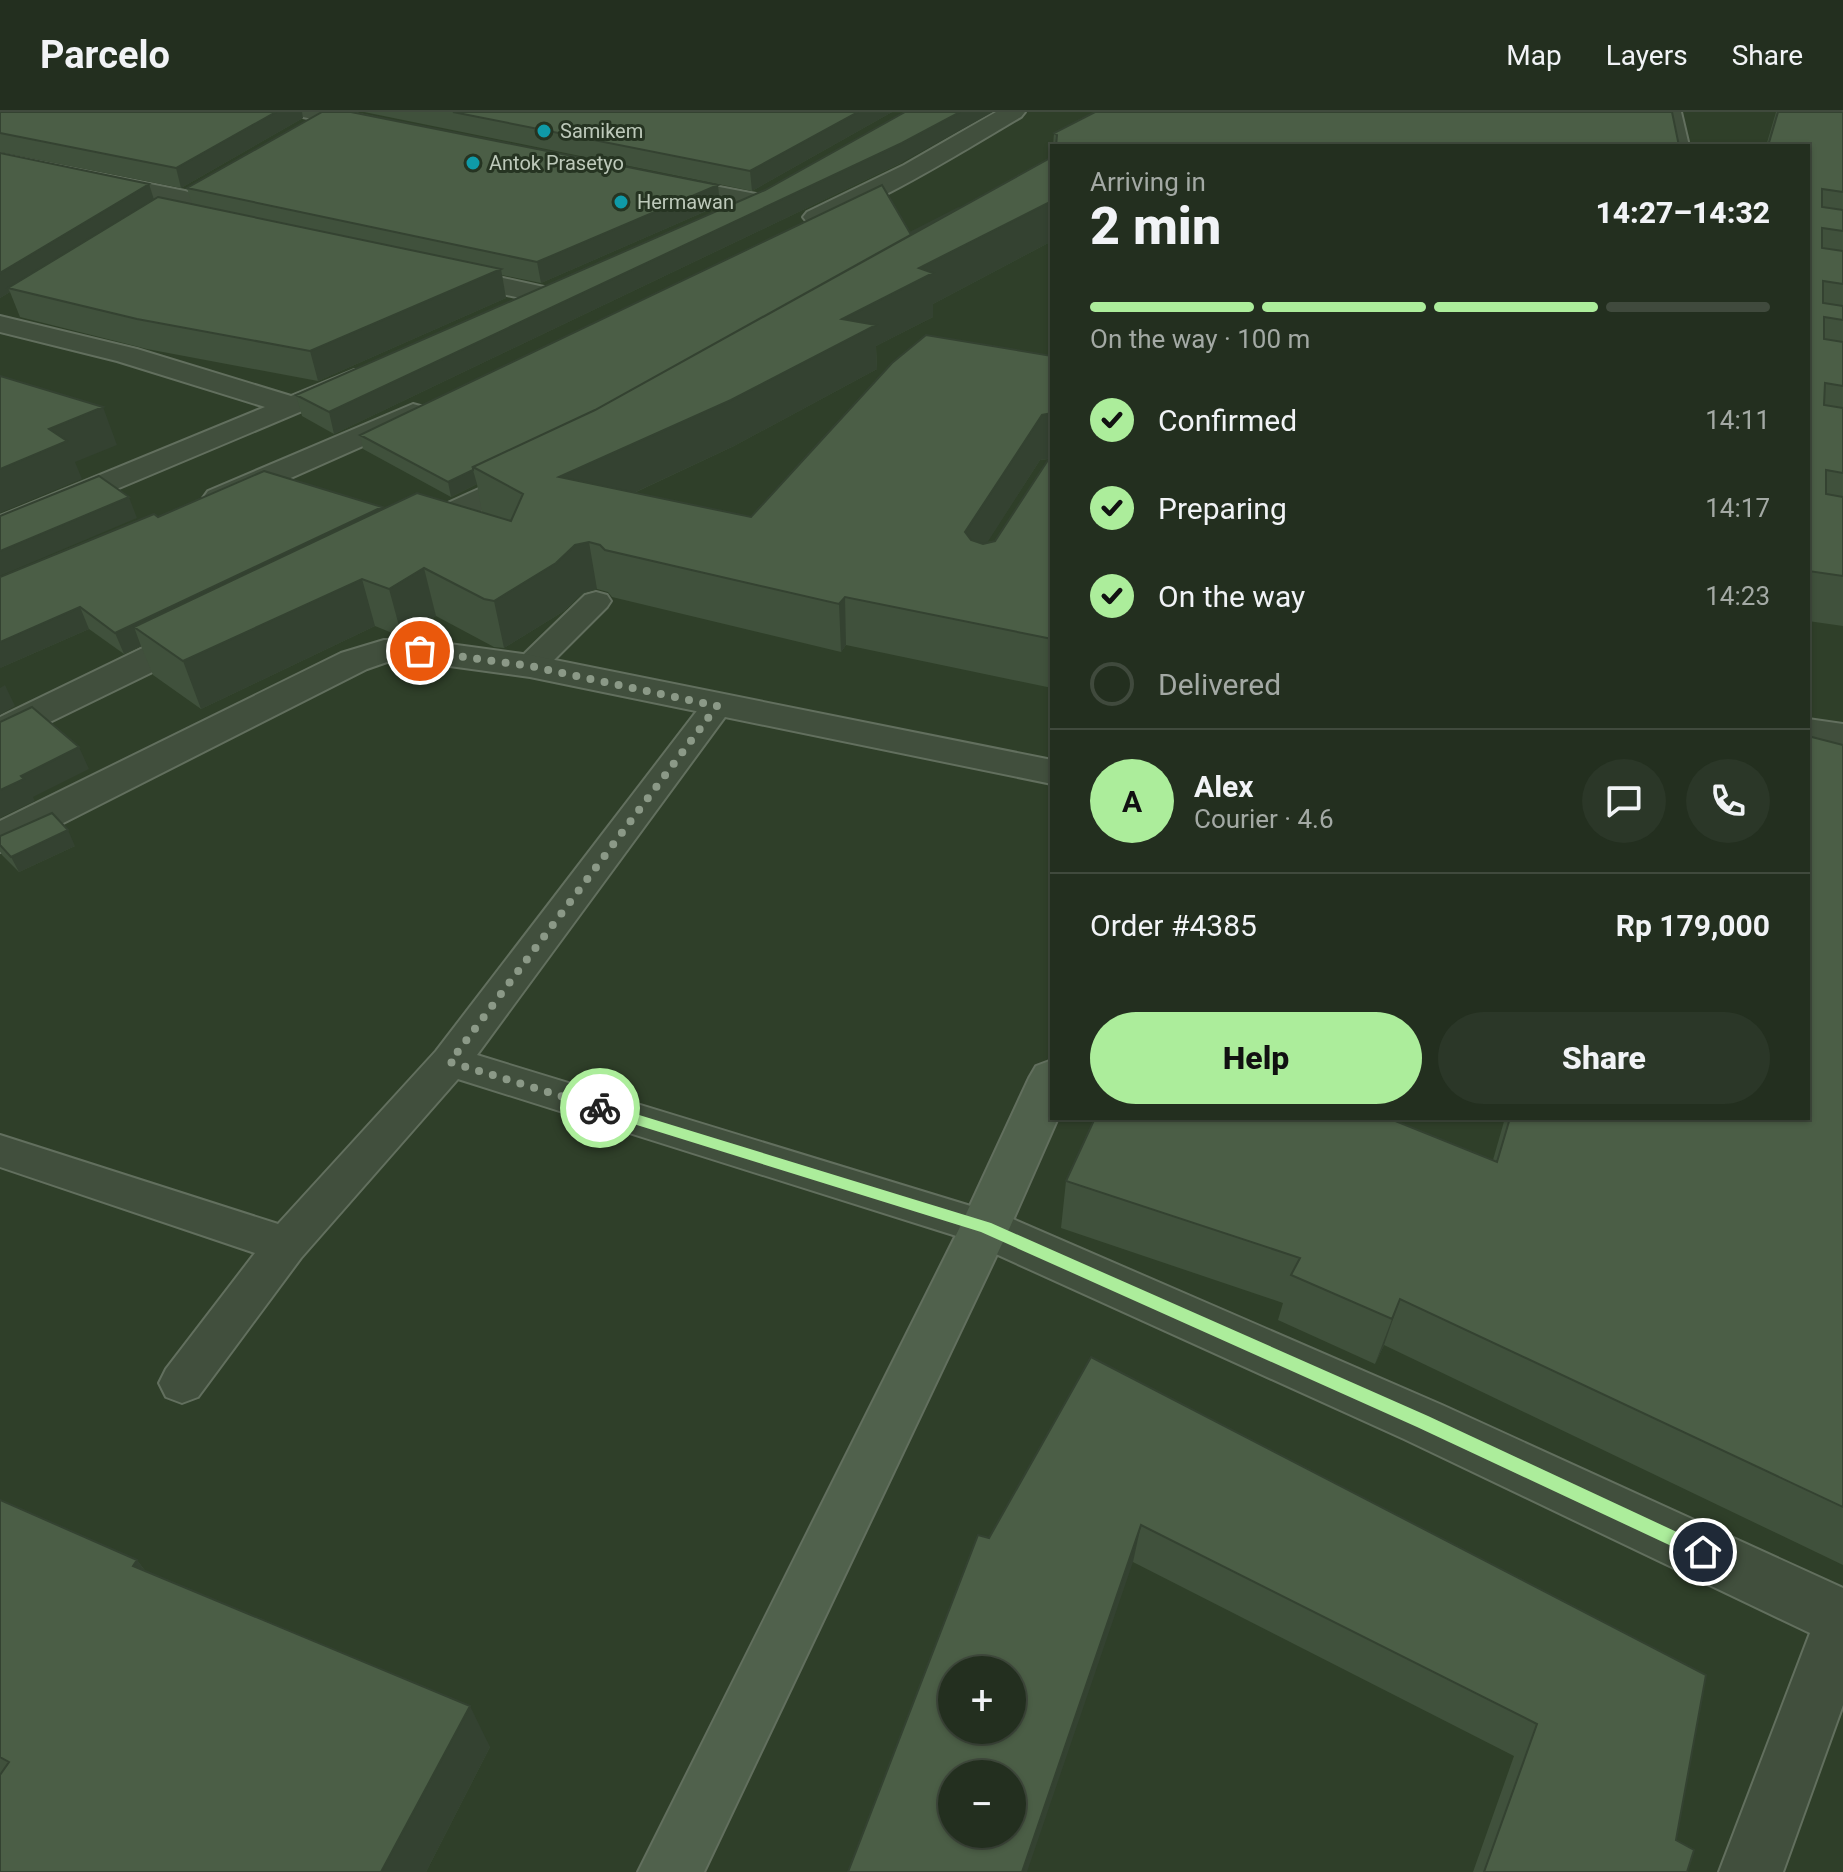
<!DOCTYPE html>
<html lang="en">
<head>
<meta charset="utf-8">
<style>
  :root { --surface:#232f1f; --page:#2b3728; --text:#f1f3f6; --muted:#a3a9a4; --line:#404a3d; --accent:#aced9b }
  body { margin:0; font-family:Roboto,sans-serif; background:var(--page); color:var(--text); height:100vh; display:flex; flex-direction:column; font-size:30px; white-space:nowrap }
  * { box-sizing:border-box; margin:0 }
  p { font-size:26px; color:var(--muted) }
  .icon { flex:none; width:44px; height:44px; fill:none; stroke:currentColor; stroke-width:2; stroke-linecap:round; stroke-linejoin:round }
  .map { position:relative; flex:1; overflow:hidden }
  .sheet { position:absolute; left:1050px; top:32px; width:760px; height:976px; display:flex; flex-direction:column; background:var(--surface); border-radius:0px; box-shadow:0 2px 6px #0004,0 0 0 2px var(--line) }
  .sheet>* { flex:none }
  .buttons { position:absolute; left:938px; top:1544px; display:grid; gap:16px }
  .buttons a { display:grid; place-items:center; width:88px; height:88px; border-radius:50%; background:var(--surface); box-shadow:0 2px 6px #0004,0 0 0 2px var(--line); font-size:40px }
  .pin { position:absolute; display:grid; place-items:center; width:68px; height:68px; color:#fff; margin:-34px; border:4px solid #fff; border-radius:50%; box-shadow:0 2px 8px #0007 }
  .courier { position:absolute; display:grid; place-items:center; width:80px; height:80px; margin:-40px; border:6px solid #aced9b; border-radius:50%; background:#fff; color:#222; box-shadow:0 2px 10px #0007 }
  .headline em { font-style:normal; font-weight:800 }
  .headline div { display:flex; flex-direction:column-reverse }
  .headline { display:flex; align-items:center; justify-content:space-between; height:136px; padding:0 40px }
  h1 { font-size:52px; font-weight:800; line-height:60px }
  .bar { display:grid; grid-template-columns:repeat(4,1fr); gap:12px 8px; align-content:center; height:96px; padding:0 40px }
  .bar i { height:10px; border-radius:6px; background:var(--line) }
  .bar .active { background:var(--accent) }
  .bar p { grid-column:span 4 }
  .line { display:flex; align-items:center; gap:20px; padding:0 40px; border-top:2px solid var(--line) }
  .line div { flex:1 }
  .round { display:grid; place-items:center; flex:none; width:84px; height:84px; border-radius:42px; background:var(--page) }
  ol { padding:0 40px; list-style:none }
  li { display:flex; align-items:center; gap:24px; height:88px }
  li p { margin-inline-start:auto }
  li .icon { padding:8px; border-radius:50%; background:var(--accent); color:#111; stroke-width:4 }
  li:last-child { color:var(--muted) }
  li i { width:44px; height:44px; border:4px solid var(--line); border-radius:50% }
  .button { display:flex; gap:16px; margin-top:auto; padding:16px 40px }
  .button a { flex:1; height:92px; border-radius:48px; background:var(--accent); color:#111; font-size:32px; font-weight:800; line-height:92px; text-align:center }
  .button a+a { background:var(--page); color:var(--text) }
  header { display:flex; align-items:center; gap:48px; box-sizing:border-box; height:112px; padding:0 40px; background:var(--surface); border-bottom:2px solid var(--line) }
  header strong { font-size:38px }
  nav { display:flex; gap:44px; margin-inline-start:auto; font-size:28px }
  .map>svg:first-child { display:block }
</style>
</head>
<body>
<header>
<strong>Parcelo</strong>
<nav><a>Map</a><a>Layers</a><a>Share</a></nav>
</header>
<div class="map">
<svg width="1843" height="1760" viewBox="0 0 1843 1760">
  <rect width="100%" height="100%" fill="#2f3f29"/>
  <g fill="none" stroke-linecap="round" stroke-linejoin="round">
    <!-- lane casing -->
    <g stroke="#626f5e" stroke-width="4">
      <path id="lane" d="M1661,0h20l8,34h-20z
        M596,480l11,3 4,6 -4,6 -66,66 -11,2 -11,-2 -5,-7 5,-7 66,-64z
        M717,584l11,3 5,7 -256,349 523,160 6,12 -6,12 -15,6 -527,-166 -157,179 -103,139 -16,6 -16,-6 -7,-14 7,-14 89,-116 -255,-86v-32l278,89 158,-173 270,-352z"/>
    </g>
    <!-- street casing -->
    <g stroke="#626f5e" stroke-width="4">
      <path id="street" d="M299,0h46l42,9 4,5 -4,5 -8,2 -76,-16z
        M996,0h29l-4,5c-35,20 -182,113 -214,105l-4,-5 4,-5 97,-47z
        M0,42l185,37 9,3 4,5 -4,5 -9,3 -185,-39z
        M662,64l94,18 9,3 4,5 -4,5 -9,3 -103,-22 -3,-5 3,-5z
        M444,153l109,24 4,6 -4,6 -10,2 -109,-24 -3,-6 3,-6z
        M0,204l137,33 154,47 63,-26 10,3 5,6 -5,6 -364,153v-22l265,-109 -148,-46 -117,-29z
        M413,292l11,3 4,6 -4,6 -194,86 -11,3 -11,-3 -5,-7 5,-7z
        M534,352l11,2 5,7 -5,7 -124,60 -12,3 -12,-3 -5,-7 5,-7z
        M199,512l13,3 5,8 -5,8 -199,97 -13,4v-27l186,-90z
        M384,528h36l110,15 522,105v24l-522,-107 -110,-15h-33l-20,7 -353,179 -14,4v-31l341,-168z
        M1808,607l35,5v24l-35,-5z
        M985,1095l457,198 401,183v117l-60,167h-64l91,-239 -406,-194 -437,-198 -7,-14 7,-14z"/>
    </g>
    <!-- secondary casing -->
    <g stroke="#626f5e" stroke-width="4">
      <path id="secondary" d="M1052,948v58h6l-48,109 -306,645h-66l322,-645 69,-149 7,-12z"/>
    </g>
    <!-- lane -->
    <use href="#lane" fill="#414f3d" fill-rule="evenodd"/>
    <!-- street -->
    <use href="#street" fill="#414f3d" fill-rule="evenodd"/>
    <!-- secondary -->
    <use href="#secondary" fill="#50614c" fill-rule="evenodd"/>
  </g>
  <!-- wall -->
  <path fill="#40513c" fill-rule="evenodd" d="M0,0h302l1,6 -122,70 -181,-36z
    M364,0h528l-140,79z
    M1776,0h67v514l-35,-5v-475h-42z
    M1054,21l625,13h-626z
    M0,41l149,31 5,16 38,4 -5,-16 533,17 -179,78 -39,-8 4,23 -188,83 -171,-32 -127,-32 -10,-25 -10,6z
    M1052,45v84l-119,63v13l-57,29 1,23 -143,77 -100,47 117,24 301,-161v332l-206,-43 -5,7 -229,-55 -4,-5 -11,-3 -14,4 -19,18 -60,37 -10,-1 -58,-31 -34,21 -27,-11 -174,83 -48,-34 -12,-29 -17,8 -35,-25 -89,39 158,-151 224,-10v3l100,3 -5,-29 -26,13 -88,-48 -3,-14 550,-202 49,-25zM1049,347l-54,82 -8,1 53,-82z
    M903,50l-569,272 -32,-18 -6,-21 469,-205z
    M1843,633v820l-459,-220 -9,19 -97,-44 5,-17 -222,-75 5,-47 427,-21 12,-42h303z
    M0,724l75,10 -56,26 -17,-17 -2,-4z
    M1091,1245l615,318 -30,165 11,32h-214l41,-116 -381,-194 -144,-24z
    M0,1388l137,60 9,12 344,175 -64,125h-426z"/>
  <!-- shaded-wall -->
  <path fill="#344231" d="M276,0h26l1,6 -122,70 -5,-20z
    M858,0h34l-140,79 -2,-20z
    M960,0h33l-90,50 -569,272 -5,-22z
    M149,72l6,19 -147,85 2,4 -10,6v-25z
    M718,73l2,20 -179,78 -4,-21z
    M1052,89v40l-119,63v13l-57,29 1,23 -143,77 -167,78 -8,-47 283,-158 77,-51z
    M501,157l5,29 -188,83 -8,-30z
    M103,295l14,38 -42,17 7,17 -82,34v-44l49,-40z
    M1052,301v45l-12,2 -76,119 1,-47 77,-117z
    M473,358l4,14 -26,13 -3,-15z
    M129,385l8,21 -137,58v-25z
    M382,395l5,21 -253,99 7,19 -17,8 -9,-21z
    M589,430l8,47 -14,4 -19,18 -60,37 -10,-47 81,-56z
    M424,456l12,48 -34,21 -13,-48z
    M362,467l13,47 -174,83 -18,-48z
    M845,485l1,48 -5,7 -2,-48z
    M80,495l9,22 -89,39v-26z
    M5,573l10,21 -15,9v-27z
    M79,635l10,22 -56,28 2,4 -35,17v-28l21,-14z
    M68,718l7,16 -56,26 -8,-15z
    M1400,1187l-16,46 -9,19 17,-45z
    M1141,1413l-8,37 -106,310h-5z
    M137,1448l34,46 -38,-40z
    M470,1594l20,41 -64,125h-45z"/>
  <!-- building -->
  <path fill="#4b5e46" stroke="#344231" stroke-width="2" fill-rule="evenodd" d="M0,0h276l-100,56 -176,-35z
    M322,0h29l367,73 -181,77 -350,-74z
    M453,0h405l-108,59z
    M905,0h55l-58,31 -573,269 -33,-17 469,-205z
    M1095,0h577l7,34h-623l1,-11 -3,-2z
    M1778,0h65v80l-21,-3v18l21,3v21l-21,-3v20l21,3v33l-20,-3v22l20,3v14l-19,-3v22l19,3v44l-18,-3 -1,22 19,3v65l-17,-3v24l17,3v79l-35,-5v-425h-40z
    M0,41l149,31 -149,89z
    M1052,45v44l-133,67 14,5 -91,46 34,6 -145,75 -172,77 192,40 141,-154 34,-28 126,21v57l-10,2 -77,117 6,8 12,4 12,-3 57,-87v185l-207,-42 -6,7 -234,-54 -5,-5 -11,-3 -14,3 -19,18 -62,38 -10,-2 -60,-31 -35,21 -27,-10 -179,82 -49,-34 283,-134 94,28 12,-27 -50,-27 122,-57z
    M882,73l28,48 49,-25 -364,202 -122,57v3l-25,12 -88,-47z
    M158,85l343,72 -191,82 -173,-32 -129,-31z
    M0,264l103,31 -54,22 18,12 -67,28z
    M264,359l118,36 -267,126 -35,-26 -80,35v-65l154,-63 4,3z
    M99,364l30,21 -129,54v-35z
    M32,595l47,40 -58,29 3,3 -24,11v-68z
    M1808,624l35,9v762l-443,-208 -8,20 -101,-44 9,-17 -234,-77 29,-63h293l109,44 13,-44h298z
    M52,701l16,17 -57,27 -11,-12v-9z
    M1091,1245l615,318 -30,165 18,10 -7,22h-203l53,-148 -396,-199 -119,347h-174l130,-337 11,3zM952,1558h60v60h-60zM952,1662h60v60h-60z
    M0,1388l137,60 -4,6 337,140 -89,166h-381v-97l9,-13 -9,-5z"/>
  <!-- route -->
  <path fill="#aced9b" d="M600,991l391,120 437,193 281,131 2,5 -2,6h-12l-280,-131 -436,-195 -386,-120v-7z"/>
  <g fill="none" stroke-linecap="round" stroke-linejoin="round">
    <!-- done -->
    <path stroke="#8b9987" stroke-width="8" stroke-dasharray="0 14.4" d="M420,539l110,15 187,40 -267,356 150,46"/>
  </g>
  <!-- markers -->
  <g fill="#0f9aa8" stroke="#263422" stroke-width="3">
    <circle cx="544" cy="19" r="8"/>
    <circle cx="473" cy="51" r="8"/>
    <circle cx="621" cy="90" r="8"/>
  </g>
  <g text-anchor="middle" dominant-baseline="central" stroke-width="6" stroke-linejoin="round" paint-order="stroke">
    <!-- far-poi labels -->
    <g font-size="20" fill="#bdc9ba" stroke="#263422" text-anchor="start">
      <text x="560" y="19">Samikem</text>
      <text x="489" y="51">Antok Prasetyo</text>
      <text x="637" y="90">Hermawan</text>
    </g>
  </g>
</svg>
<div class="buttons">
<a>+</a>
<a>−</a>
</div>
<div class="pin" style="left:420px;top:539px;background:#ea580c"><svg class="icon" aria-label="bag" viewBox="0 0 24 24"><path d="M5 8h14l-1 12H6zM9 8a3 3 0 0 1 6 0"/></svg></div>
<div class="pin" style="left:1703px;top:1440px;background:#1f2937"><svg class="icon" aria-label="home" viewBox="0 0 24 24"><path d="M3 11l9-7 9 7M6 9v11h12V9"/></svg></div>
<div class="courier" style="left:600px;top:996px"><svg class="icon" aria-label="bike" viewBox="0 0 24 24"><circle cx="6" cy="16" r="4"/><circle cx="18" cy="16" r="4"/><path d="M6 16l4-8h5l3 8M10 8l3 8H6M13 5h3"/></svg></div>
<section class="sheet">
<div class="headline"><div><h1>2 min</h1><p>Arriving in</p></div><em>14:27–14:32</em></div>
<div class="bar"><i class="active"></i><i class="active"></i><i class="active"></i><i></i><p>On the way · 100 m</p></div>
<ol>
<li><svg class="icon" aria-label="check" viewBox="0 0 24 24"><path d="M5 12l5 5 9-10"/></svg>Confirmed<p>14:11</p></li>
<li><svg class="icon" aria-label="check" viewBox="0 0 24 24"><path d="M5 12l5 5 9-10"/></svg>Preparing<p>14:17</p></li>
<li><svg class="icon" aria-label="check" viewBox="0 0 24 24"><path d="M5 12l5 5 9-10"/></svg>On the way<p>14:23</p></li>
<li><i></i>Delivered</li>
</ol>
<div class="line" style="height:144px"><b class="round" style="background:var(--accent);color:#111">A</b><div><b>Alex</b><p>Courier · 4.6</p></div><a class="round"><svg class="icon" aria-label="chat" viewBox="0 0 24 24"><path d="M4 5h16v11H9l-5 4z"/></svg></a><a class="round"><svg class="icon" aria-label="phone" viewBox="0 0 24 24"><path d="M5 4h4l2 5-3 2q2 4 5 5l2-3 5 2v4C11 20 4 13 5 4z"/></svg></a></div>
<div class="line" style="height:104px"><div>Order #4385</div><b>Rp 179,000</b></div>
<div class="button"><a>Help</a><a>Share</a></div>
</section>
</div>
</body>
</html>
